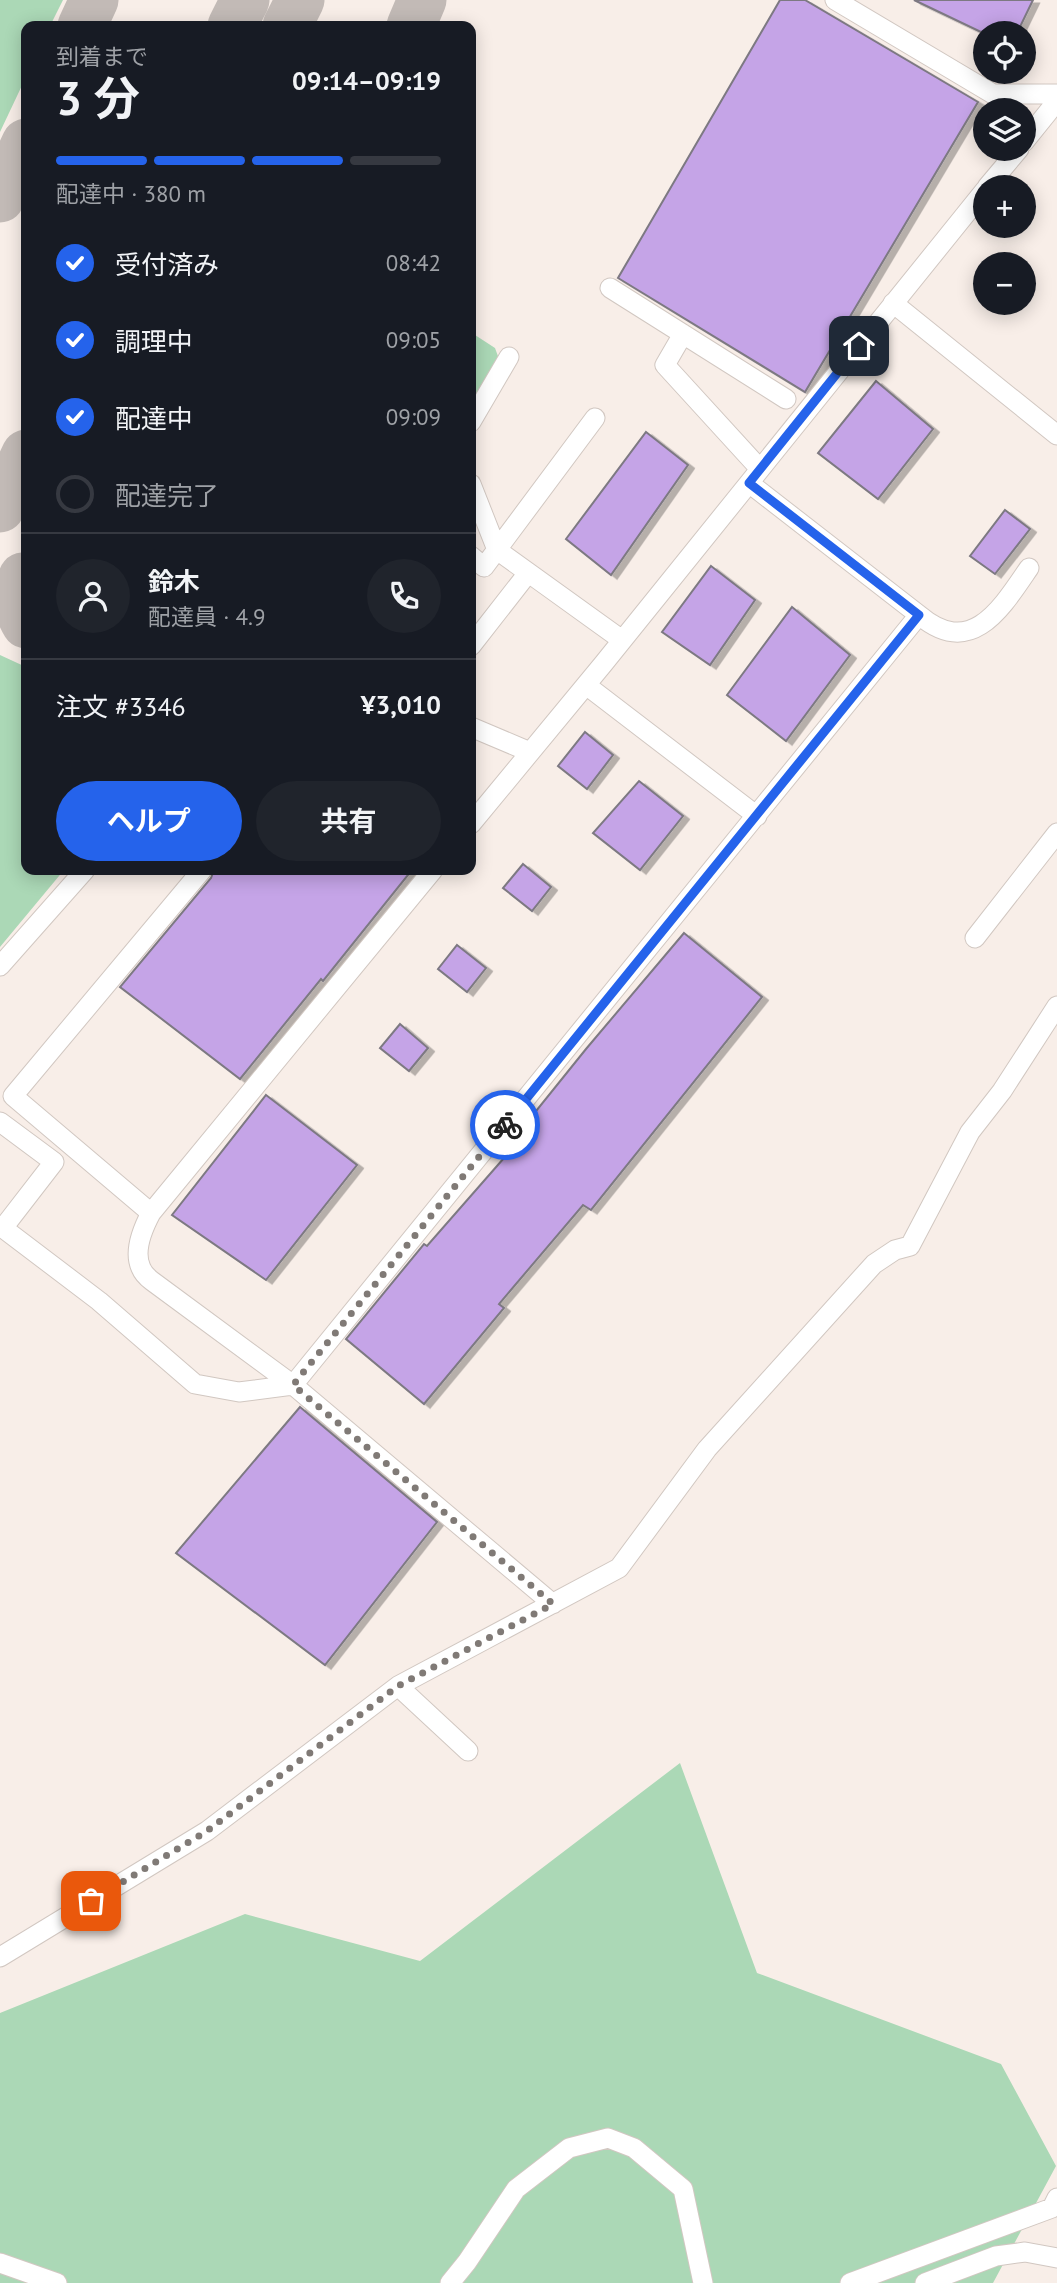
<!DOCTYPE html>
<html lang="ja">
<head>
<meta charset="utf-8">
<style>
  :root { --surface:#171b24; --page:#20242c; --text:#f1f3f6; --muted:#9ea1a6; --line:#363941; --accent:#2563eb }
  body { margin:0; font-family:"PT Sans","Noto Sans JP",sans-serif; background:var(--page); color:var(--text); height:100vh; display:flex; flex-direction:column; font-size:26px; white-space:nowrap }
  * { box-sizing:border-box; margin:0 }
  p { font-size:23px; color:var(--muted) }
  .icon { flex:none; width:38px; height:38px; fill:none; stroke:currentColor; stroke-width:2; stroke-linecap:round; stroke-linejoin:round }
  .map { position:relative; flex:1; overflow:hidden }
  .drawer { position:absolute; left:21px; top:21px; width:455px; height:854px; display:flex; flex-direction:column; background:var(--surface); border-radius:14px; box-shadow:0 4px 18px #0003 }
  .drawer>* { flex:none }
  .fabs { position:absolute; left:973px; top:21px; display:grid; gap:14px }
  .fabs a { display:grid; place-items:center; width:63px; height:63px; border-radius:50%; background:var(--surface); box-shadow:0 4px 18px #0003; font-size:35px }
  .pin { position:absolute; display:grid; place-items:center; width:60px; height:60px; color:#fff; margin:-30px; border-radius:14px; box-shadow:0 4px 10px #0006 }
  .courier { position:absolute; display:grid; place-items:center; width:70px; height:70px; margin:-35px; border:5px solid #2563eb; border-radius:50%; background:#fff; color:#222; box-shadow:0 2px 9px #0007 }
  .head em { font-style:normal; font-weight:700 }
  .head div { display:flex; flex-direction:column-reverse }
  .head { display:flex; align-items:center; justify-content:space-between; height:119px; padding:0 35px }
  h1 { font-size:46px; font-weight:700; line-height:52px }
  .bar { display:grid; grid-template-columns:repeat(4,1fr); gap:10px 7px; align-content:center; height:84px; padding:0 35px }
  .bar i { height:9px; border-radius:5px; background:var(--line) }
  .bar .on { background:var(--accent) }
  .bar p { grid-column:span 4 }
  .line { display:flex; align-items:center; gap:18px; padding:0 35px; border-top:2px solid var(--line) }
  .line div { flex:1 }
  .round { display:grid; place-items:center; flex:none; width:74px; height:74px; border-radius:37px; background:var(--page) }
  ol { padding:0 35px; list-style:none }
  li { display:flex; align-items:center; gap:21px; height:77px }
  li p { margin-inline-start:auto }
  li .icon { padding:7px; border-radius:50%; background:var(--accent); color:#fff; stroke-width:4 }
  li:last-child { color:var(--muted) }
  li i { width:38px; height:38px; border:4px solid var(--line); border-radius:50% }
  .action { display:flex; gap:14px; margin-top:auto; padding:14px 35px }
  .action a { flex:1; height:80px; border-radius:42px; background:var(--accent); color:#fff; font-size:28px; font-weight:700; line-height:80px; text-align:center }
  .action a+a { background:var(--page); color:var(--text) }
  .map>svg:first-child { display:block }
</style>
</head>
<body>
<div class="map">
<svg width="1057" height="2283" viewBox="0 0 1057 2283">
  <defs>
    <filter id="shadow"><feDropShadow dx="6" dy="3.5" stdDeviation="0" flood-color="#0004"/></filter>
  </defs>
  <rect width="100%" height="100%" fill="#f8eee8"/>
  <!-- green -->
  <path fill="#abd8b6" d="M0,0h63l-13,26h-24v51l-26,55z
    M475,335l20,13 4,11 -28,45v-60z
    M0,655l26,12v203h38l-64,77z
    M680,1763l77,210 244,91 55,102 -63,117h-993v-270l245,-99 175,47z"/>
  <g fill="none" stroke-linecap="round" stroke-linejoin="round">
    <!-- taxiway -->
    <path stroke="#c2bab6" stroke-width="49" d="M82,26l12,-26
      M232,26l13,-26
      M287,26l13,-26
      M411,26l11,-26
      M0,198l26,-55
      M0,508l26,-54
      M23,577c-6,18 -7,31 3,47"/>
  </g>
  <!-- building -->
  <path fill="#c5a4e7" stroke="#7d7982" stroke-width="2" filter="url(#shadow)" d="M780,0h25l173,102 -173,290 -187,-114z
    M914,0h119l-16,33h-34z
    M876,381l57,48 -55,70 -60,-46z
    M646,432l42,33 -77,110 -45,-36z
    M1005,510l25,19 -35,45 -25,-18z
    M711,566l44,34 -45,65 -48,-33z
    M792,607l58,48 -64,86 -59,-46z
    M585,732l28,23 -26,34 -29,-23z
    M639,781l44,35 -43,54 -47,-37z
    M523,864l28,23 -19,24 -29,-23z
    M214,870h198l-89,111 -2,-2 -81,100 -120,-92 91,-109z
    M684,933l78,64 -171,213 -8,-5 -84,99 5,4 -80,96 -78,-65 78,-95 3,2 84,-96 -4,-3 79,-98z
    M457,945l29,23 -19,24 -29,-23z
    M400,1024l28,24 -19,23 -29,-23z
    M266,1095l91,70 -91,115 -94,-65z
    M300,1407l137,115 -112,143 -149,-112z"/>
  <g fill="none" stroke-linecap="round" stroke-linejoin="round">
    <!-- minor casing -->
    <g stroke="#d1c7c1" stroke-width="21">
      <path id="minor" d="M835,0l158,94h64
        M1024,142l33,-41
        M987,187l32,-38
        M610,288l176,111
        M893,303l164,132
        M683,334l-18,31 95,104
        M471,422l38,-65
        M471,484l26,66 125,90
        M471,556l13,11 111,-149
        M919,615c52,44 82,-6 110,-47
        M471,646l57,-73
        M586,685l171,131
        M471,727l59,25
        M471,824l133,-161 381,-473
        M433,870l-282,343c-8,15 -18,38 -10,55 2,5 7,10 11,13l141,104 260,219
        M975,938l82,-105
        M0,966l85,-96
        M0,1122l54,40 -51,66 96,73 96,83 44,8 54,-7 626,-770 -170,-132
        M151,1213l-138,-117 189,-226
        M398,1686l70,65
        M0,1957l207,-126 191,-145 221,-118 88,-119 167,-185 21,-14 15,-4 60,-114 32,-41 55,-85
        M0,2263l57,20
        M450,2283l17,-21 49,-73 53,-41 39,-10 26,10 49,41 20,94
        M850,2283l202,-75 5,-10
        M925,2283l71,-27 29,-4 32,6"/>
    </g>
    <!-- minor -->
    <use href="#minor" stroke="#fff" stroke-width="19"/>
  </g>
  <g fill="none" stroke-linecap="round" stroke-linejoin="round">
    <!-- done -->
    <path stroke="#807a76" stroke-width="7" stroke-dasharray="0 12.6" d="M91,1901l116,-70 191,-145 155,-82 -260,-219 212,-260"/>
    <!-- route -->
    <path stroke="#2563eb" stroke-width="9" d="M505,1125l414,-510 -170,-132 110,-137"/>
  </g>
</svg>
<div class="fabs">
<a><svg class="icon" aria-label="locate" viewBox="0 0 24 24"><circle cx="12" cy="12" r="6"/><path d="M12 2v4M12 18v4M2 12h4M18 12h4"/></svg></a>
<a><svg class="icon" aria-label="layers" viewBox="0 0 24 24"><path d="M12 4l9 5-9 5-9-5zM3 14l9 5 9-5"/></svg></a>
<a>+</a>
<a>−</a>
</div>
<div class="pin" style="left:91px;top:1901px;background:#ea580c"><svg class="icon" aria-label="bag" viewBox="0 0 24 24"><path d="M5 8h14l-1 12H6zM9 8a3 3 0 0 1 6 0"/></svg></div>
<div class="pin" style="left:859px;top:346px;background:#1f2937"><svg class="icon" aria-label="home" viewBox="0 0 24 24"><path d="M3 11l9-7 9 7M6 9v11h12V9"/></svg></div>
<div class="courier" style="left:505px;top:1125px"><svg class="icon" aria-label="bike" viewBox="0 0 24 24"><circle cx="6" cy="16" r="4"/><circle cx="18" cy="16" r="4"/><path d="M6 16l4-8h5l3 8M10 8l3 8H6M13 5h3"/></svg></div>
<section class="drawer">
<div class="head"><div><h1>3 分</h1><p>到着まで</p></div><em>09:14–09:19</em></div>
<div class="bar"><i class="on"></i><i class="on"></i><i class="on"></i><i></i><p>配達中 · 380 m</p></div>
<ol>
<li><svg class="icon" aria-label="check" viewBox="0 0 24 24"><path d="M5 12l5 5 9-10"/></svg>受付済み<p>08:42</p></li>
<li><svg class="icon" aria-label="check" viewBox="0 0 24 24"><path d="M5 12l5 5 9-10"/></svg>調理中<p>09:05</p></li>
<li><svg class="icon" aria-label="check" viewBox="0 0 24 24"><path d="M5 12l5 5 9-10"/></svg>配達中<p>09:09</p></li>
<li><i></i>配達完了</li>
</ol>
<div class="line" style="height:126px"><a class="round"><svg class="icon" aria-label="person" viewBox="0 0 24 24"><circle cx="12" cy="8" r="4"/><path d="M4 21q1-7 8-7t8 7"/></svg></a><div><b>鈴木</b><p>配達員 · 4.9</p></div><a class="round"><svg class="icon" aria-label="phone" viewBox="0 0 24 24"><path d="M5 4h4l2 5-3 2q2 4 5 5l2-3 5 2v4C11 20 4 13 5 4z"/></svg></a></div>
<div class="line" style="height:91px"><div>注文 #3346</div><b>¥3,010</b></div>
<div class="action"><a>ヘルプ</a><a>共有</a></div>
</section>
</div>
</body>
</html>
